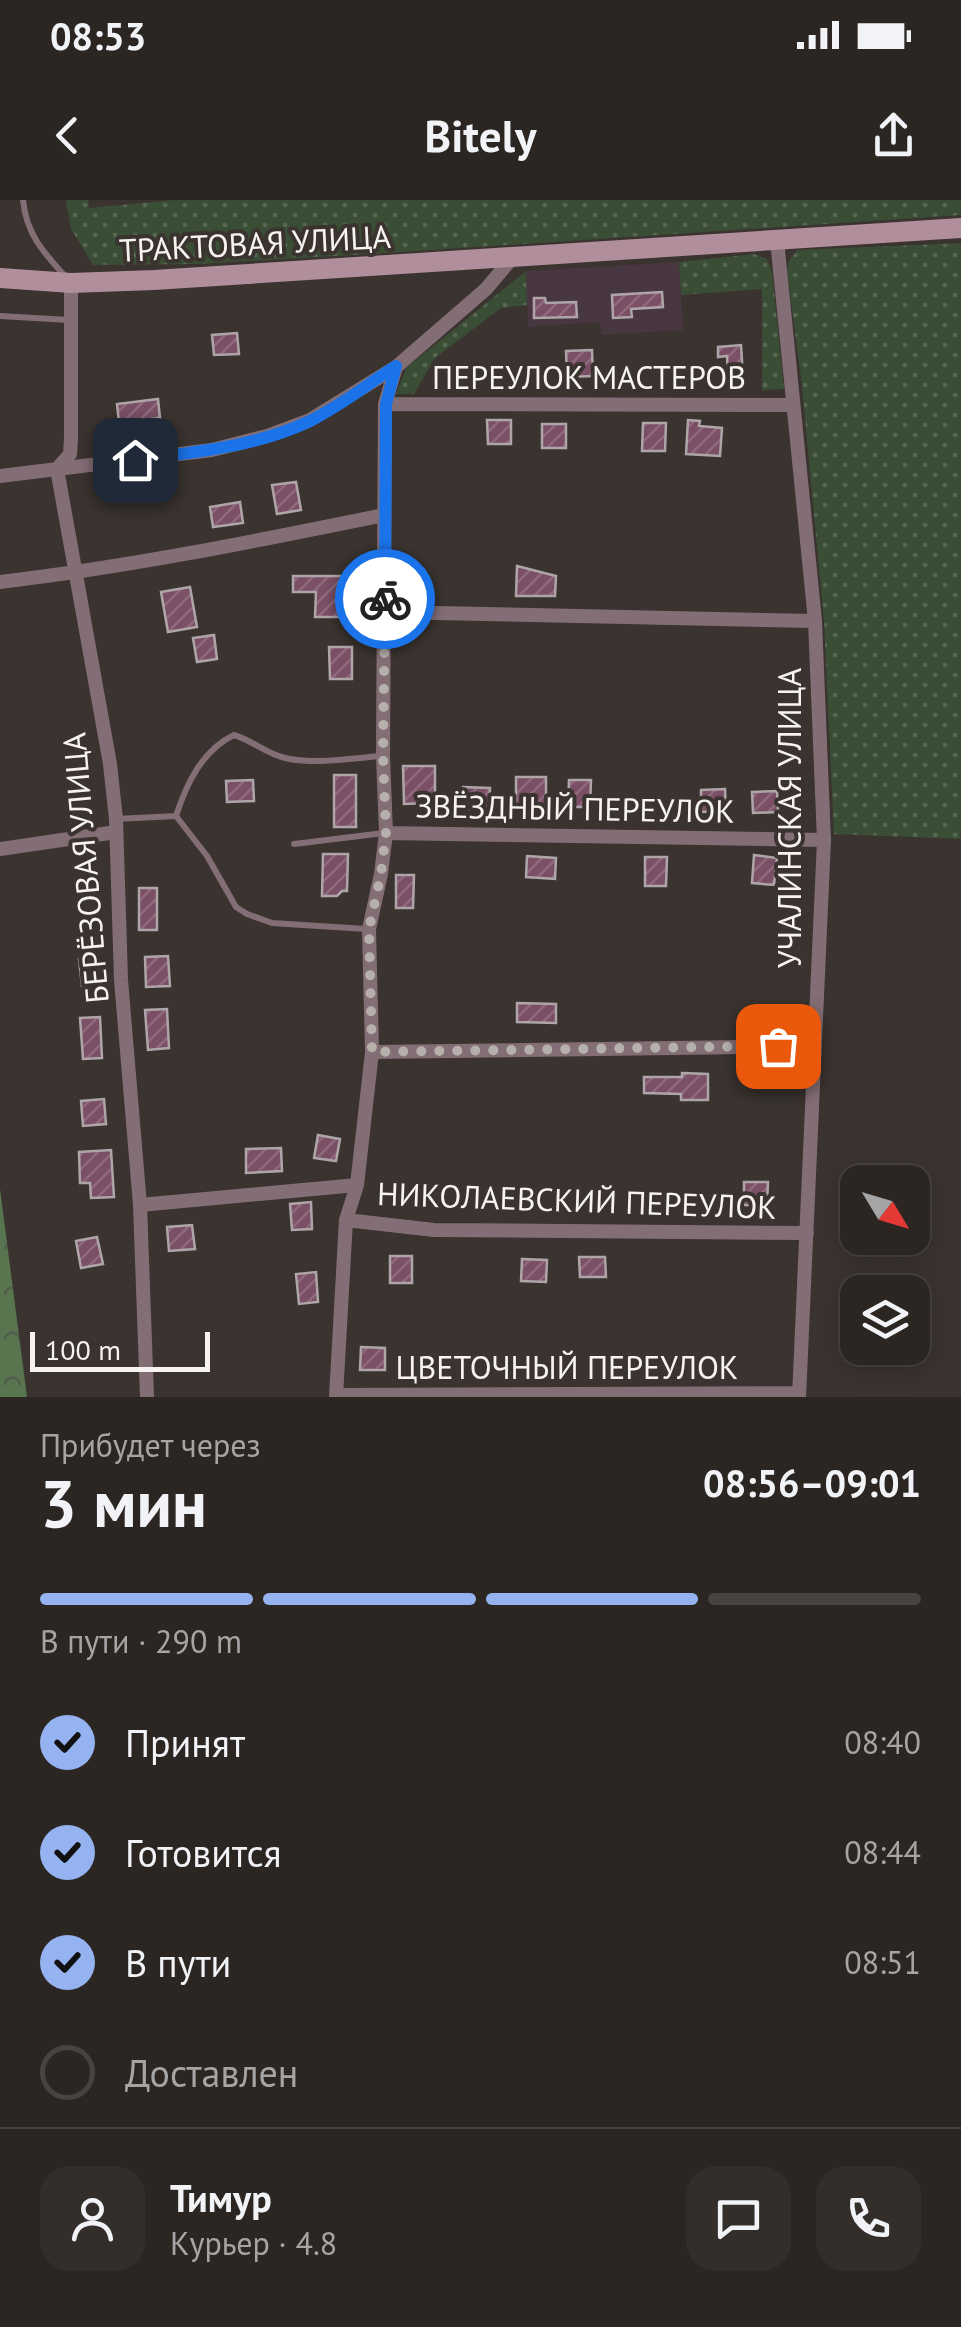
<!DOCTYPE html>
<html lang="ru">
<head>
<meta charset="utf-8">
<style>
  :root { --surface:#2c2623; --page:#342e2b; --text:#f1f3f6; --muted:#a6a5a6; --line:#484341; --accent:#95b2f1 }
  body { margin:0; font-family:"PT Sans",sans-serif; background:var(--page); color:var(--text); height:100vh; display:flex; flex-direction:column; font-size:38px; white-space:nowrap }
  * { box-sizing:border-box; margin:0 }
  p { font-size:32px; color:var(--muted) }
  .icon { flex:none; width:55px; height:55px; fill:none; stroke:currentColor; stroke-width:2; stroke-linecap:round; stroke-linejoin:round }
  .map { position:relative; height:1197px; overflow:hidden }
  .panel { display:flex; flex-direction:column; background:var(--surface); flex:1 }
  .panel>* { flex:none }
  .needle { width:65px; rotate:128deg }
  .controls { position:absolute; left:840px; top:965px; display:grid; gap:20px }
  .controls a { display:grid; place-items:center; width:90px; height:90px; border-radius:20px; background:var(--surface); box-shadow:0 5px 25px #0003,0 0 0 2px var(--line); font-size:50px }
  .scale { position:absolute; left:30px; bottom:25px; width:180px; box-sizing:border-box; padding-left:10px; border:5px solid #f7f3f0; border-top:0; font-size:28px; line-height:35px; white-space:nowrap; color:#f7f3f0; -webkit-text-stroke:8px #3a332f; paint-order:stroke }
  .pin { position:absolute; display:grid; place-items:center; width:85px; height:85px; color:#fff; margin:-42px; border-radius:20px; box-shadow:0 5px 15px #0006 }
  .courier { position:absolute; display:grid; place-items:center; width:100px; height:100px; margin:-50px; border:8px solid #1a73e8; border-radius:50%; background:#fff; color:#222; box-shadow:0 2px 12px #0007 }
  .summary em { font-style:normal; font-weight:700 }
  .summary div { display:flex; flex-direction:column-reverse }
  .summary { display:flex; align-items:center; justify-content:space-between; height:170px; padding:0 40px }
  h1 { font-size:65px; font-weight:700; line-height:75px }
  .bar { display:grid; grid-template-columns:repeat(4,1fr); gap:15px 10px; align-content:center; height:120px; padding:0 40px }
  .bar i { height:12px; border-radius:8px; background:var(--line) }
  .bar .current { background:var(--accent) }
  .bar p { grid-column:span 4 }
  .line { display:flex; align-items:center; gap:25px; padding:0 40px; border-top:2px solid var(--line) }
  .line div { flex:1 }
  .round { display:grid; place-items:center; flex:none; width:105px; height:105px; border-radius:30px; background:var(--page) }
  ol { padding:0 40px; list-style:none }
  li { display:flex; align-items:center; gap:30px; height:110px }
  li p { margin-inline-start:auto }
  li .icon { padding:10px; border-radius:50%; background:var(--accent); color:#111; stroke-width:4 }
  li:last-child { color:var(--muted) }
  li i { width:55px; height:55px; border:5px solid var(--line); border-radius:50% }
  .status { display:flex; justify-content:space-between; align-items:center; height:70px; padding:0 50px; background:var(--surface); direction:ltr }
  .status svg { height:28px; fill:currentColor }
  header { display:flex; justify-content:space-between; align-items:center; height:130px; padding:0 40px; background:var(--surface); font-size:45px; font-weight:700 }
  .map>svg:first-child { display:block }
</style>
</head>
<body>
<div class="status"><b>08:53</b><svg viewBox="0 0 49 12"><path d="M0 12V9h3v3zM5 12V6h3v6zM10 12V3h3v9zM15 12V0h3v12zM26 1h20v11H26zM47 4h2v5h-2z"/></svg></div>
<header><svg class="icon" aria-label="back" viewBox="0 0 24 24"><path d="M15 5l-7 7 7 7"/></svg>Bitely<svg class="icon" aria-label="share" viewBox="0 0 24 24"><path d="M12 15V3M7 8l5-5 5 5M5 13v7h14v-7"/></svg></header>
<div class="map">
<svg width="961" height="1197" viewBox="0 0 961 1197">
  <defs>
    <pattern id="grass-dots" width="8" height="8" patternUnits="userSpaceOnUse" patternTransform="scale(2.5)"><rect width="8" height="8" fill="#3a4d35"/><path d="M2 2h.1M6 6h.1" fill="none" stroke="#576753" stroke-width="1.8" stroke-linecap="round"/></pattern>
    <pattern id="forest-crowns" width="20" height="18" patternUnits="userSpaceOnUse" patternTransform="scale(2.5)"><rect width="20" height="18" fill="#587550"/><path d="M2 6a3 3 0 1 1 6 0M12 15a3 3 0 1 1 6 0" fill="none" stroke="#505d4c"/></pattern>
    <pattern id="building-hatch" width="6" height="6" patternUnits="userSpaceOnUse" patternTransform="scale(2.5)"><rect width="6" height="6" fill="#7b5066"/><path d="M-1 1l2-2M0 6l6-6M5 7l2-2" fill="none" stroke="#8e6a7c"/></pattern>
  </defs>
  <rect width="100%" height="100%" fill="#3a332f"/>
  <!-- commercial -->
  <path fill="#483641" d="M679,62l4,68 -82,5 -1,-13 -72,5 -2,-56z"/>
  <!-- grass -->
  <path fill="url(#grass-dots)" d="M66,0h22l1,8 86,-8h786v15l-591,39 -173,10 -104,1 -22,-36z
    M961,43v596l-127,-5 -10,-213 -22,-235 -15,-116 3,-11 8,-9z
    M754,54l13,5 5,12 12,118 -22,1v-101l-81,6 -2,-33z
    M526,71l1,34 -26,3 -66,50 -21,36h-18l10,-26z"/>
  <!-- forest -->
  <path fill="url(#forest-crowns)" d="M0,989l27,208h-27z"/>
  <!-- building -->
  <path fill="url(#building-hatch)" stroke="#aea5a9" stroke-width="2.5" d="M662,92l1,15 -32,2 1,8 -19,1 -1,-23z
    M534,98h11l1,5 30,-1 1,15 -43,1z
    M237,133l2,21 -25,1 -2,-20z
    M741,145l2,32 -15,1 -1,-22 -9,1v-10z
    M592,150l1,26 -26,1 -1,-26z
    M158,199l2,19 -41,5 -2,-19z
    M487,220h24v24h-23z
    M688,220l12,1 -1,5 23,2 -2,28 -34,-2z
    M643,223h23l-1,28h-23z
    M542,224h24v24h-24z
    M296,282l5,28 -24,4 -5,-29z
    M240,302l3,21 -30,4 -3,-20z
    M517,366l39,10 -1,20h-39z
    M400,369l24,1 -1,24 -25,-1z
    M293,376h52l-1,41h-29l1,-25h-23z
    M190,387l7,40 -29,5 -7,-40z
    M214,435l3,24 -20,3 -4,-24z
    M329,447h23v32h-22z
    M403,566h32v37l-31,1z
    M334,575h22v52h-22z
    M516,577h30v29h-30z
    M253,580l1,21 -27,1 -1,-21z
    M569,580h22l-1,27h-22z
    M463,587l27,1 -1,22 -26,-1z
    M725,589l1,22 -25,1v-22z
    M777,591l1,21 -25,1 -1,-21z
    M323,654h25l-1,37h-5l-5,5h-15z
    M754,655l23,3 -3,27 -22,-2z
    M527,656l29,2 -1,21 -29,-2z
    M645,657h22l-1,29h-21z
    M396,675h18l-1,33h-17z
    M139,688h18v42h-18z
    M168,756l2,30 -24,1 -1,-30z
    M98,757l3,27 -19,2 -3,-27z
    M517,803l39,1v19l-39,-1z
    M167,809l2,39 -21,2 -3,-40z
    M100,817l2,41 -19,1 -3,-41z
    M682,873l26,1v26h-27v-6l-37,-1v-16h38z
    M104,899l2,25 -23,2 -2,-25z
    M318,935l22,4 -4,22 -22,-3z
    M281,948l1,23 -36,2v-24z
    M111,950l3,47 -23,1 -1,-15h-10l-1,-31z
    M744,982h24l-1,24 -23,-1z
    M311,1002l1,27 -20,1 -2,-26z
    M192,1025l3,24 -26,2 -2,-24z
    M97,1037l6,27 -22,4 -5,-27z
    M390,1056h22v27h-22z
    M579,1057h26l1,20h-26z
    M522,1059l25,1 -1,22 -25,-1z
    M316,1072l2,30 -19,2 -3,-30z
    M361,1147l24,1v22h-25z"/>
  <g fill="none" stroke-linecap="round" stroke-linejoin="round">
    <!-- service -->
    <path stroke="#846e76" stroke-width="6" d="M23,0c3,33 20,52 41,75
      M0,116l69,4
      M176,616l31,40 29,51 11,7 25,9 94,6
      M116,619l60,-3c10,-31 26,-66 58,-81 18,5 32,19 51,23 30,7 66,0 97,-2
      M294,644l90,-11"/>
    <!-- minor -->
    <path stroke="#846e76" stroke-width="14" d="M777,40l38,381 9,219 -25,557
      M71,83v156l-1,15 -13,15 53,295 6,55 5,161 19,225 7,192
      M385,204l408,1
      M0,276l212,-26 55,-14 43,-16 86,-53
      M0,382c129,-15 256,-41 384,-67
      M386,412l429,9
      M386,633l438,7
      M0,649l116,-17
      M372,852l443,-6
      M140,1005l217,-20
      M346,1020l88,10 373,3
      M336,1195l463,-2
      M336,1197l10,-177 11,-35 15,-133 -3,-123 12,-55 5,-41 -3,-77 2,-352 11,-37 90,-78 27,-32"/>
    <!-- secondary -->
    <path stroke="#b08e9b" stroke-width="20" d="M0,78l71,5 83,-3 807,-52"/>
  </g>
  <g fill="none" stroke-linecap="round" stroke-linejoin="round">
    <!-- done -->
    <path stroke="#b5b0ac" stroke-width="10" stroke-dasharray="0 18" d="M385,399l-2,157 3,76 -5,42 -12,55 3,123 406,-6"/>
    <!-- route -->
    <path stroke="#1a73e8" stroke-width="12" d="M135,260c58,-8 121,-13 175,-39 30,-15 58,-37 86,-55l-10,38 -1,195"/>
  </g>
  <g text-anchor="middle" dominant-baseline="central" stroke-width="8" stroke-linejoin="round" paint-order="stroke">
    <!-- street labels -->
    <g font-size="32" fill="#f7f3f0" stroke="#3a332f">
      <text transform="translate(255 43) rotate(-3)">ТРАКТОВАЯ УЛИЦА</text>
      <text x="589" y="177">ПЕРЕУЛОК МАСТЕРОВ</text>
      <text transform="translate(575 608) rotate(1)">ЗВЁЗДНЫЙ ПЕРЕУЛОК</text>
      <text transform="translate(789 618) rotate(-90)">УЧАЛИНСКАЯ УЛИЦА</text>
      <text transform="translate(85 668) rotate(-95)">БЕРЁЗОВАЯ УЛИЦА</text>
      <text transform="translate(577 1000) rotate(2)">НИКОЛАЕВСКИЙ ПЕРЕУЛОК</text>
      <text x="567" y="1167">ЦВЕТОЧНЫЙ ПЕРЕУЛОК</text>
    </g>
  </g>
</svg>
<div class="controls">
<a><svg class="needle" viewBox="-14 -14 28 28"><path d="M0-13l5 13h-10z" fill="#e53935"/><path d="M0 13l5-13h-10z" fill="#a6a5a6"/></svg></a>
<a><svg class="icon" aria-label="layers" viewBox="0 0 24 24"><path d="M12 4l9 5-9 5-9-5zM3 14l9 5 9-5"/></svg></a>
</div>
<div class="scale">100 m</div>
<div class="pin" style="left:778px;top:846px;background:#ea580c"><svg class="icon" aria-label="bag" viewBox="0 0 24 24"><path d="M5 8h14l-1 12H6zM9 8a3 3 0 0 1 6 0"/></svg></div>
<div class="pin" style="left:135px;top:260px;background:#1f2937"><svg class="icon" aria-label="home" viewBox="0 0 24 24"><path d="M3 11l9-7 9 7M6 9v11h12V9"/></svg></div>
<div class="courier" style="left:385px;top:399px"><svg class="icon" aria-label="bike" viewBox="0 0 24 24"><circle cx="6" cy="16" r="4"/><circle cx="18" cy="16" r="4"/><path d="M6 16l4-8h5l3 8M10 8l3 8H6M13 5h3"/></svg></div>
</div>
<section class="panel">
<div class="summary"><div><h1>3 мин</h1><p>Прибудет через</p></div><em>08:56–09:01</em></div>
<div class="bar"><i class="current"></i><i class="current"></i><i class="current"></i><i></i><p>В пути · 290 m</p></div>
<ol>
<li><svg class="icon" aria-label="check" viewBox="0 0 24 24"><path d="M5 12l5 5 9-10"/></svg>Принят<p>08:40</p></li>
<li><svg class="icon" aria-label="check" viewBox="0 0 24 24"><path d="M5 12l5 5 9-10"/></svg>Готовится<p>08:44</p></li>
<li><svg class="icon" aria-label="check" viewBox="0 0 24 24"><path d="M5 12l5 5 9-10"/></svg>В пути<p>08:51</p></li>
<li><i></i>Доставлен</li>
</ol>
<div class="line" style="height:180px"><a class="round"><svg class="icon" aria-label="person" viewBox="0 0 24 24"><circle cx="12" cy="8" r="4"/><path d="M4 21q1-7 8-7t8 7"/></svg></a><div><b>Тимур</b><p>Курьер · 4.8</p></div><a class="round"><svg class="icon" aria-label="chat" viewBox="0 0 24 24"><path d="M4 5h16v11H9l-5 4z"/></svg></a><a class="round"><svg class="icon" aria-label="phone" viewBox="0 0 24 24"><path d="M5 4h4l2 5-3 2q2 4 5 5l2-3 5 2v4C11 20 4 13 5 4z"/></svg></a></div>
</section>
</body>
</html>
